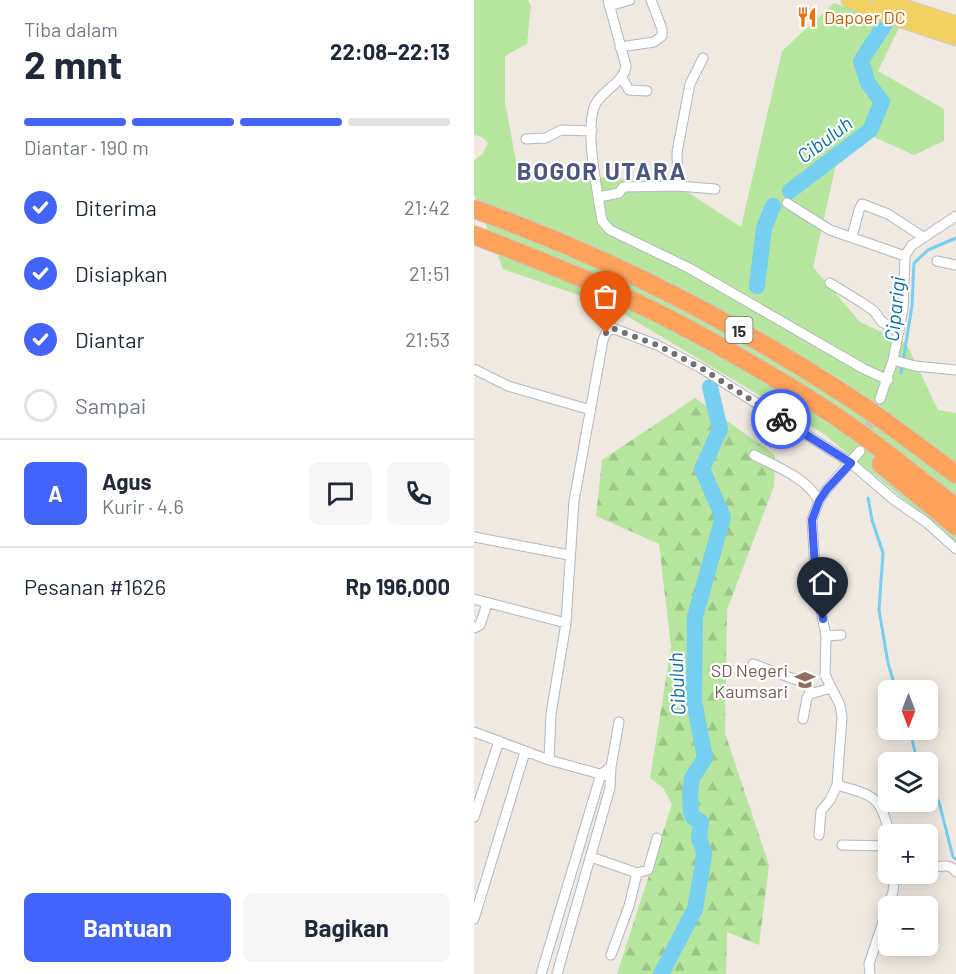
<!DOCTYPE html>
<html lang="id">
<head>
<meta charset="utf-8">
<style>
  :root { --surface:#fff; --page:#f6f6f7; --text:#1f2937; --muted:#747a83; --line:#e0e1e3; --accent:#4264fb }
  body { margin:0; font-family:Barlow,sans-serif; background:var(--page); color:var(--text); height:100vh; display:flex; flex-direction:column; font-size:22px; white-space:nowrap }
  * { box-sizing:border-box; margin:0 }
  p { font-size:20px; color:var(--muted) }
  .icon { flex:none; width:33px; height:33px; fill:none; stroke:currentColor; stroke-width:2; stroke-linecap:round; stroke-linejoin:round }
  .map { position:relative; flex:1; overflow:hidden }
  .details { display:flex; flex-direction:column; background:var(--surface); width:474px }
  .details>* { flex:none }
  .needle { width:39px; rotate:180deg }
  .controls { position:absolute; left:404px; top:680px; display:grid; gap:12px }
  .controls a { display:grid; place-items:center; width:60px; height:60px; border-radius:9px; background:var(--surface); box-shadow:0 3px 15px #0003; font-size:30px }
  .pin { position:absolute; display:grid; place-items:center; width:51px; height:51px; color:#fff; margin:-62px -26px; border-radius:50% 50% 50% 0; rotate:-45deg; box-shadow:0 0 6px #0007 }
  .pin .icon { rotate:45deg }
  .courier { position:absolute; display:grid; place-items:center; width:60px; height:60px; margin:-30px; border:4px solid #4264fb; border-radius:50%; background:#fff; color:#222; box-shadow:0 2px 8px #0007 }
  .headline em { font-style:normal; font-weight:700 }
  .headline div { display:flex; flex-direction:column-reverse }
  .headline { display:flex; align-items:center; justify-content:space-between; height:102px; padding:0 24px }
  h1 { font-size:39px; font-weight:700; line-height:45px }
  .bar { display:grid; grid-template-columns:repeat(4,1fr); gap:9px 6px; align-content:center; height:72px; padding:0 24px }
  .bar i { height:8px; border-radius:4px; background:var(--line) }
  .bar .active { background:var(--accent) }
  .bar p { grid-column:span 4 }
  .line { display:flex; align-items:center; gap:15px; padding:0 24px; border-top:2px solid var(--line) }
  .line div { flex:1 }
  .round { display:grid; place-items:center; flex:none; width:63px; height:63px; border-radius:9px; background:var(--page) }
  ol { padding:0 24px; list-style:none }
  li { display:flex; align-items:center; gap:18px; height:66px }
  li p { margin-inline-start:auto }
  li .icon { padding:6px; border-radius:50%; background:var(--accent); color:#fff; stroke-width:4 }
  li:last-child { color:var(--muted) }
  li i { width:33px; height:33px; border:3px solid var(--line); border-radius:50% }
  .primary-button { display:flex; gap:12px; margin-top:auto; padding:12px 24px }
  .primary-button a { flex:1; height:69px; border-radius:9px; background:var(--accent); color:#fff; font-size:24px; font-weight:700; line-height:69px; text-align:center }
  .primary-button a+a { background:var(--page); color:var(--text) }
  main { display:flex; flex:1; min-height:0 }
  .map>svg:first-child { display:block }
</style>
</head>
<body>
<main>
<section class="details">
<div class="headline"><div><h1>2 mnt</h1><p>Tiba dalam</p></div><em>22:08–22:13</em></div>
<div class="bar"><i class="active"></i><i class="active"></i><i class="active"></i><i></i><p>Diantar · 190 m</p></div>
<ol>
<li><svg class="icon" aria-label="check" viewBox="0 0 24 24"><path d="M5 12l5 5 9-10"/></svg>Diterima<p>21:42</p></li>
<li><svg class="icon" aria-label="check" viewBox="0 0 24 24"><path d="M5 12l5 5 9-10"/></svg>Disiapkan<p>21:51</p></li>
<li><svg class="icon" aria-label="check" viewBox="0 0 24 24"><path d="M5 12l5 5 9-10"/></svg>Diantar<p>21:53</p></li>
<li><i></i>Sampai</li>
</ol>
<div class="line" style="height:108px"><b class="round" style="background:var(--accent);color:#fff">A</b><div><b>Agus</b><p>Kurir · 4.6</p></div><a class="round"><svg class="icon" aria-label="chat" viewBox="0 0 24 24"><path d="M4 5h16v11H9l-5 4z"/></svg></a><a class="round"><svg class="icon" aria-label="phone" viewBox="0 0 24 24"><path d="M5 4h4l2 5-3 2q2 4 5 5l2-3 5 2v4C11 20 4 13 5 4z"/></svg></a></div>
<div class="line" style="height:78px"><div>Pesanan #1626</div><b>Rp 196,000</b></div>
<div class="primary-button"><a>Bantuan</a><a>Bagikan</a></div>
</section>
<div class="map">
<svg width="482" height="974" viewBox="0 0 482 974">
  <defs>
    <pattern id="forest-firs" width="22" height="20" patternUnits="userSpaceOnUse" patternTransform="scale(1.5)"><rect width="22" height="20" fill="#b6e59e"/><path d="M5 1l3.5 6h-7zM16 11l3.5 6h-7z" fill="#9dc588"/></pattern>
  </defs>
  <rect width="100%" height="100%" fill="#efe9e1"/>
  <!-- grass -->
  <path fill="#b6e59e" d="M0,0h54l3,6 -4,38 -22,12v46l15,81 63,-8 95,11 63,41 41,-176 52,-48 65,25 -21,43 66,38v32l-30,14 -40,-18 -38,28 -23,102 47,55 46,21 32,67 18,3v129l-132,-108 -212,-127 -109,-38 -29,-75v-33l9,-8 5,-10 -6,-6 -8,-2z"/>
  <!-- forest -->
  <path fill="url(#forest-firs)" d="M221,398l80,57 -1,31 -47,124 -2,123 44,132 -10,80 -32,-13 -1,42h-109l55,-170 -9,-16 -13,-10 21,-131 -12,-103 -63,-28 6,-56z"/>
  <g fill="none" stroke-linecap="round" stroke-linejoin="round">
    <!-- stream -->
    <path stroke="#75cff0" stroke-width="3" d="M427,373l11,-67 2,-43 14,-13 28,-12
      M394,498l4,22 11,33 -4,57 9,53 8,27
      M436,729l7,33
      M453,787l12,15 14,55 3,2"/>
    <!-- river -->
    <path stroke="#75cff0" stroke-width="16" d="M316,191l80,-61 12,-28 -14,-19 -7,-22 26,-40
      M283,286l7,-58 9,-22
      M187,974l34,-65 8,-46 1,-11 -5,-14 2,-16 -8,-5 -2,-5 -1,-17 2,-17 13,-20 -11,-57 1,-84 28,-100 -21,-48 18,-40 -10,-42"/>
    <!-- minor-tunnel -->
    <path stroke="#c8c4bd" stroke-width="9" stroke-dasharray="9 4.5" stroke-linecap="butt" d="M390,440l16,-41"/>
    <!-- minor casing -->
    <g stroke="#b4b7c1" stroke-width="11">
      <path id="minor" d="M134,0l18,66c-2,17 -23,23 -31,39 -11,25 3,88 7,116l8,9 79,38 175,101 24,11
        M135,6l21,-6
        M146,47l34,-5 8,-6v-7l-11,-29
        M148,78l7,12 18,1
        M52,139l20,-1 15,-8 31,1
        M204,186l-1,-34 13,-68 13,-26
        M125,197l20,-4 4,-6 55,-1 37,3
        M313,203l43,27 75,26
        M378,237l7,-27 3,-6 26,10 35,23
        M463,261l19,4
        M356,283l31,19 13,9 8,11 17,10
        M419,360l22,6 41,4
        M0,369l34,17 83,24
        M406,399l13,-39 10,-51 2,-53 6,-10 45,-30
        M386,451l-33,38 -8,12 -7,19 4,65 10,51 -1,39 15,30 2,12 -5,68c35,10 45,11 52,49
        M280,455c23,12 53,23 65,46
        M0,537l95,18
        M0,599l92,24
        M0,628l6,-3 7,-21
        M352,636l15,-1
        M279,664l52,19 4,4 1,7
        M329,719l4,-21 3,-4 21,-6
        M0,732l75,28 58,16
        M75,760l2,-46 15,-91 8,-122 29,-161 3,-7 6,-5 45,17 44,23 150,95 43,37 32,22 30,27
        M0,817l25,-76
        M345,835l2,-24 9,-11 7,-15
        M368,845l46,1
        M117,857l46,16 11,-3 9,-32
        M453,868c11,-1 23,-6 29,4
        M414,906l5,-14 2,-19
        M0,919l51,-167
        M137,955l18,-49 8,-33
        M67,974l60,-200 10,-7
        M83,974l53,-186 1,-21 8,-45
        M396,974l-1,-10 19,-57"/>
    </g>
    <!-- primary casing -->
    <g stroke="#c9c9c9" stroke-width="17">
      <path id="primary" d="M375,0l31,13 76,25
        M408,0l74,24"/>
    </g>
    <!-- motorway casing -->
    <g stroke="#c9c9c9" stroke-width="20">
      <path id="motorway" d="M0,209c138,49 268,117 390,198 31,21 61,45 92,67
        M0,235c78,30 156,61 229,102 58,32 117,66 170,106 28,21 55,43 83,64
        M407,464l75,62"/>
    </g>
    <!-- minor -->
    <use href="#minor" stroke="#fff" stroke-width="9"/>
    <!-- primary -->
    <use href="#primary" stroke="#f2d163" stroke-width="15"/>
    <!-- motorway -->
    <use href="#motorway" stroke="#ffa35c" stroke-width="18"/>
  </g>
  <g fill="none" stroke-linecap="round" stroke-linejoin="round">
    <!-- done -->
    <path stroke="#726f6d" stroke-width="6" stroke-dasharray="0 10.8" d="M132,333l6,-5 5,2 40,15 44,23 80,51"/>
    <!-- route -->
    <path stroke="#4264fb" stroke-width="8" d="M307,419l70,44 -24,26 -8,12 -7,19 4,65 7,34"/>
  </g>
  <!-- icons -->
  <defs>
    <g id="restaurant-bare" transform="scale(1.62)"><path d="M-5-6h1v4h1v-4h1v4h1v-4h1v5L-1.5 .5V6h-2V.5L-5-1ZM5-6V6H3V1.5H1.5Q1.5-4 5-6Z" fill="#e8710a" stroke="#fff" stroke-width="2.5" paint-order="stroke"/></g>
    <g id="school-bare" transform="scale(1.62)"><path d="M0-5L7-2L0 1L-7-2ZM-4 1L0 2.5L4 1V4Q0 6-4 4Z" fill="#8d6e63" stroke="#fff" stroke-width="2.5" paint-order="stroke"/></g>
  </defs>
  <g fill-rule="evenodd">
    <use href="#restaurant-bare" x="333" y="17"/>
    <use href="#school-bare" x="331" y="680"/>
  </g>
  <g text-anchor="middle" dominant-baseline="central" stroke-width="4.5" stroke-linejoin="round" paint-order="stroke">
    <!-- shield labels -->
    <rect fill="#fff" stroke="#6d6d6d" stroke-width="1.5" x="251.5" y="317" width="27" height="26" rx="4.5"/>
    <g font-size="16" font-weight="bold" fill="#2e2e2e">
      <text x="265" y="330">15</text>
    </g>
    <!-- food labels -->
    <g font-size="18" fill="#c56008" stroke="#fff" text-anchor="start">
      <text x="350" y="17">Dapoer DC</text>
    </g>
    <!-- education labels -->
    <g font-size="18" fill="#785e54" stroke="#fff" text-anchor="end">
      <text x="314" y="670">SD Negeri<tspan x="314" dy="21">Kaumsari</tspan></text>
    </g>
    <!-- water labels -->
    <g font-size="20" font-style="italic" fill="#0d6fa3" stroke="#fff">
      <text transform="translate(350 139) rotate(-37)">Cibuluh</text>
      <text transform="translate(420 309) rotate(-84)">Ciparigi</text>
      <text transform="translate(202 684) rotate(-93)">Cibuluh</text>
    </g>
    <!-- district labels -->
    <g font-size="24" font-weight="bold" letter-spacing="1.5" fill="#4d5680" stroke="#fff">
      <text x="128" y="170">BOGOR UTARA</text>
    </g>
  </g>
</svg>
<div class="controls">
<a><svg class="needle" viewBox="-14 -14 28 28"><path d="M0-13l5 13h-10z" fill="#e53935"/><path d="M0 13l5-13h-10z" fill="#747a83"/></svg></a>
<a><svg class="icon" aria-label="layers" viewBox="0 0 24 24"><path d="M12 4l9 5-9 5-9-5zM3 14l9 5 9-5"/></svg></a>
<a>+</a>
<a>−</a>
</div>
<div class="pin" style="left:132px;top:333px;background:#ea580c"><svg class="icon" aria-label="bag" viewBox="0 0 24 24"><path d="M5 8h14l-1 12H6zM9 8a3 3 0 0 1 6 0"/></svg></div>
<div class="pin" style="left:349px;top:619px;background:#1f2937"><svg class="icon" aria-label="home" viewBox="0 0 24 24"><path d="M3 11l9-7 9 7M6 9v11h12V9"/></svg></div>
<div class="courier" style="left:307px;top:419px"><svg class="icon" aria-label="bike" viewBox="0 0 24 24"><circle cx="6" cy="16" r="4"/><circle cx="18" cy="16" r="4"/><path d="M6 16l4-8h5l3 8M10 8l3 8H6M13 5h3"/></svg></div>
</div>
</main>
</body>
</html>
